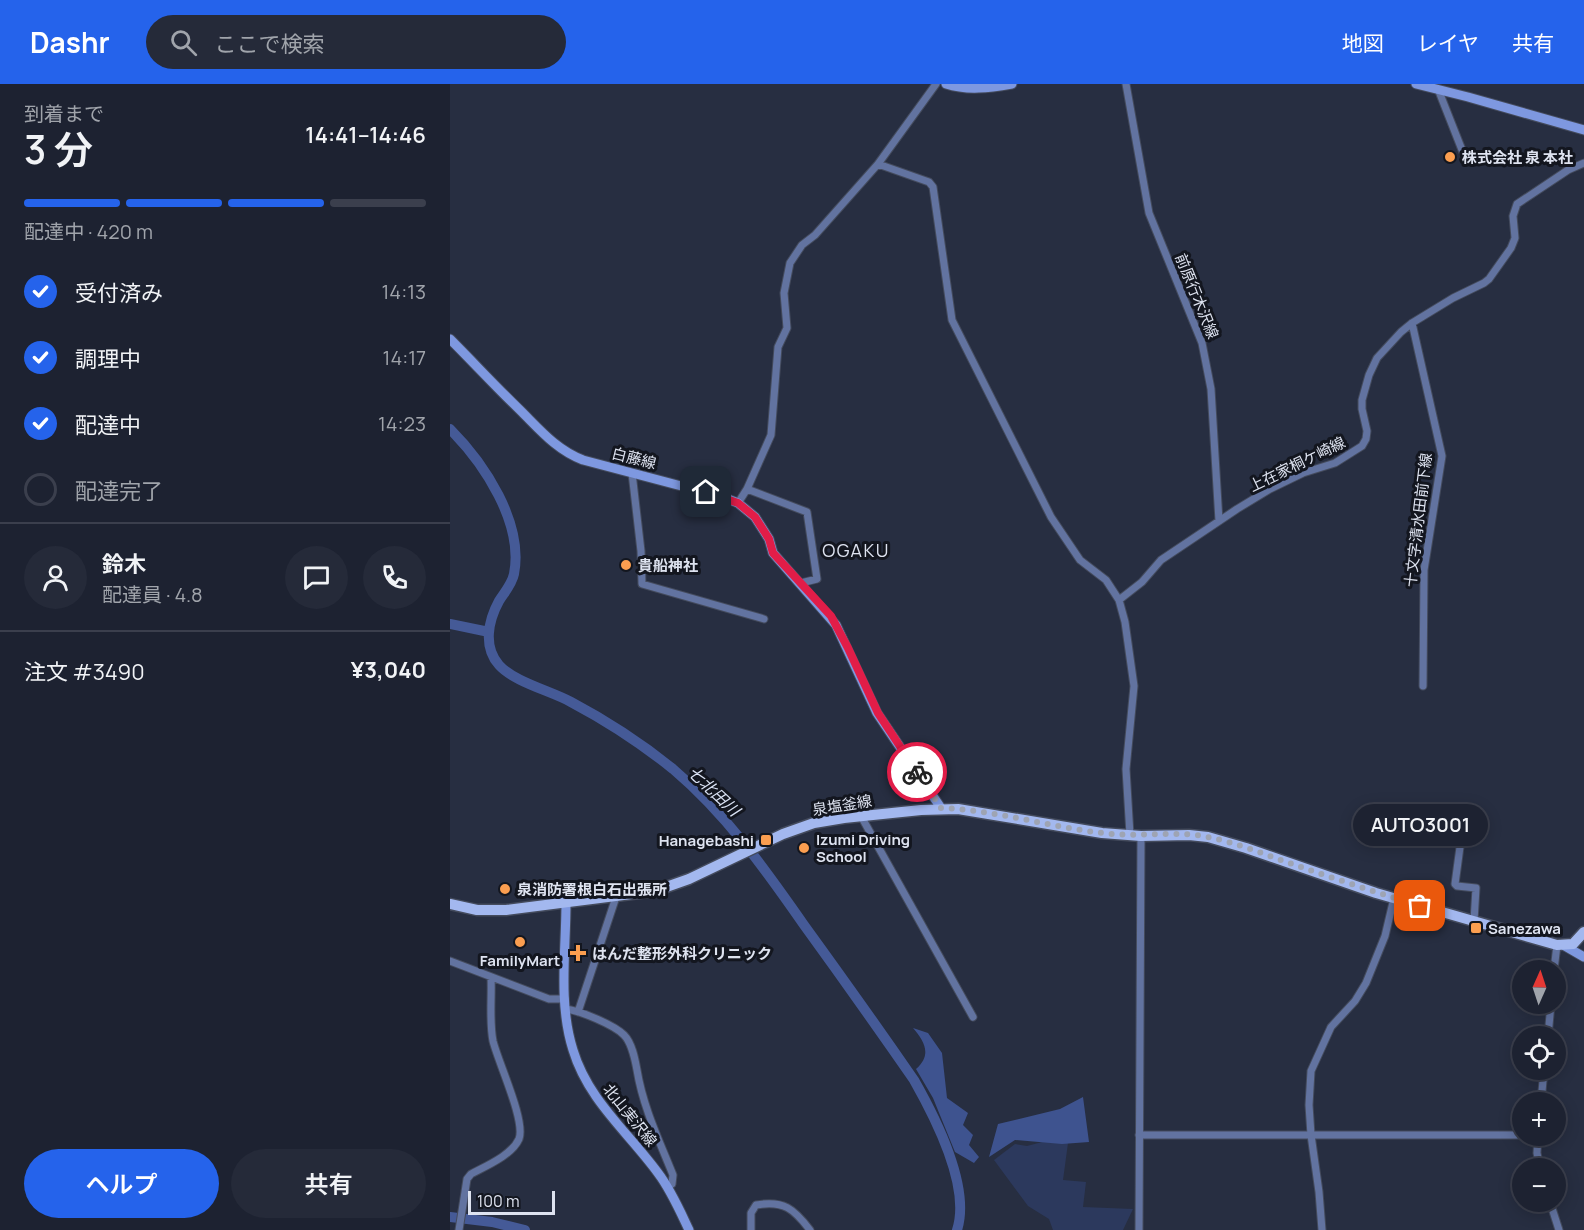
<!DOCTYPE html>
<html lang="ja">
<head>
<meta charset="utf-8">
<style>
  :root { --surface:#1d2231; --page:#252a39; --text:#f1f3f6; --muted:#a0a4ab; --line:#3b3f4d; --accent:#2563eb }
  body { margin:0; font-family:Manrope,"Noto Sans JP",sans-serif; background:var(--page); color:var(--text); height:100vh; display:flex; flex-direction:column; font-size:22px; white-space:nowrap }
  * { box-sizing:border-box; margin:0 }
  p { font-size:20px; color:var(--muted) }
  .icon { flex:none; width:33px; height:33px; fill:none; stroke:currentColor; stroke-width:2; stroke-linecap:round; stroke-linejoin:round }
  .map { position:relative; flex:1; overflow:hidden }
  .panel { display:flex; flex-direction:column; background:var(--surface); width:450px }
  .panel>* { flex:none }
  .needle { width:39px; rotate:3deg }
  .tools { position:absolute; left:1062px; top:876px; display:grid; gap:12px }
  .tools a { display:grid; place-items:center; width:54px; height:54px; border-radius:50%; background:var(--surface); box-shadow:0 3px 15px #0003,0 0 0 2px var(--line); font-size:30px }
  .scale { position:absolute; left:18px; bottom:15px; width:87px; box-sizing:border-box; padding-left:6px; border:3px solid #dee3f0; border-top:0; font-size:16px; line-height:21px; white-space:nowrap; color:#dee3f0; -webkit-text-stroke:4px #13161f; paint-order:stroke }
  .pin { position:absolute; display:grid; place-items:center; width:51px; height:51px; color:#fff; margin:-26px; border-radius:12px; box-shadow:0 3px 9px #0006 }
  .courier { position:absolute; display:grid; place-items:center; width:60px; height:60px; margin:-30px; border:4px solid #e11d48; border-radius:50%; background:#fff; color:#222; box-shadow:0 2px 8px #0007 }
  .bubble { position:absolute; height:42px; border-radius:21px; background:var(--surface); box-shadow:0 3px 15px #0003,0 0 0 2px var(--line); font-size:20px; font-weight:600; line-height:42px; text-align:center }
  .summary em { font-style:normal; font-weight:600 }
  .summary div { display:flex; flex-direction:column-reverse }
  .summary { display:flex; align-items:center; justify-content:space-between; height:102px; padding:0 24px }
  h1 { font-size:39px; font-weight:600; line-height:45px }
  .bar { display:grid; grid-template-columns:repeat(4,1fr); gap:9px 6px; align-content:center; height:72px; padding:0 24px }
  .bar i { height:8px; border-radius:4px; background:var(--line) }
  .bar .on { background:var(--accent) }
  .bar p { grid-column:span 4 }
  .line { display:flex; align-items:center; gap:15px; padding:0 24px; border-top:2px solid var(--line) }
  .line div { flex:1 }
  .round { display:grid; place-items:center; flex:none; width:63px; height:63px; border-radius:32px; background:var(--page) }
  ol { padding:0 24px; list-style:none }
  li { display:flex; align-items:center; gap:18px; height:66px }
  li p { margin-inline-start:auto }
  li .icon { padding:6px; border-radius:50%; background:var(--accent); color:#fff; stroke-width:4 }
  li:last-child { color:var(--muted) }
  li i { width:33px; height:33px; border:3px solid var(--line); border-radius:50% }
  .primary-button { display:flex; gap:12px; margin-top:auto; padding:12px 24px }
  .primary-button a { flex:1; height:69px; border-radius:36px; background:var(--accent); color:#fff; font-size:24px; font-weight:600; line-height:69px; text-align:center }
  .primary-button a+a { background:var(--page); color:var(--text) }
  header { display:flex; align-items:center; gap:36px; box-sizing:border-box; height:84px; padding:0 30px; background:var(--accent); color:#fff }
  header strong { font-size:28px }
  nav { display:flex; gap:33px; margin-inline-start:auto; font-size:21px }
  .search { width:420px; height:54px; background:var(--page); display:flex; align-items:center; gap:15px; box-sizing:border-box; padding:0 21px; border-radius:33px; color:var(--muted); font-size:22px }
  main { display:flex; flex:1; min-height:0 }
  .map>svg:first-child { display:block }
</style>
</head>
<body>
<header>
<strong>Dashr</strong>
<div class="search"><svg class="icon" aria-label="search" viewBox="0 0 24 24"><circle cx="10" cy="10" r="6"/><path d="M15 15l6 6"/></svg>ここで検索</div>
<nav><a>地図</a><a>レイヤ</a><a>共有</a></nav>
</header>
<main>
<section class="panel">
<div class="summary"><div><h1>3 分</h1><p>到着まで</p></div><em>14:41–14:46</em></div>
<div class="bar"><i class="on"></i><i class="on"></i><i class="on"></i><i></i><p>配達中 · 420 m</p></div>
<ol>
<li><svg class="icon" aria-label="check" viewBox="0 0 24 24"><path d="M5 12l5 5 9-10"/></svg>受付済み<p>14:13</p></li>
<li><svg class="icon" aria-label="check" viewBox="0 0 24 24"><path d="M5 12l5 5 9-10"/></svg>調理中<p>14:17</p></li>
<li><svg class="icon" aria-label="check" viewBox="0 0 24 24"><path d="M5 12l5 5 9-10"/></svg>配達中<p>14:23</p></li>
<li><i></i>配達完了</li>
</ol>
<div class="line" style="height:108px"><a class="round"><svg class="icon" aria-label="person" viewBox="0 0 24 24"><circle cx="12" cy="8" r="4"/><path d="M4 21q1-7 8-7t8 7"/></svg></a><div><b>鈴木</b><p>配達員 · 4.8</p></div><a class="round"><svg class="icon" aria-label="chat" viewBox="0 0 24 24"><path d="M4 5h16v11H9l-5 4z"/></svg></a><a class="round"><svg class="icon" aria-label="phone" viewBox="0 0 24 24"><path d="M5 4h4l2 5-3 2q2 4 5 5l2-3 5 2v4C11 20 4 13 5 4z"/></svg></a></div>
<div class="line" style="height:78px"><div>注文 #3490</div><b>¥3,040</b></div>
<div class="primary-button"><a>ヘルプ</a><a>共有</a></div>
</section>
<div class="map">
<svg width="1134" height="1146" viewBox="0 0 1134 1146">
  <rect width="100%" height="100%" fill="#272e41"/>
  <!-- green -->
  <path fill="#2c395d" d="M596,1057l22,2 -5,37 23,2 -3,25 50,2 -10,21h-70l-4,-11 -21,-13 -34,-46 21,-16 12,2z"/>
  <!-- forest -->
  <path fill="#3e538f" d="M463,944l15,5 14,20 5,45 21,15 -5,12 10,10 -4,10 10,12 -5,6 -19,-11 -22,-54 -17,-29c16,-14 9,-27 -3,-41z
    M633,1013l6,45 -27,2 -47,-4 -26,17 9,-33 62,-15z"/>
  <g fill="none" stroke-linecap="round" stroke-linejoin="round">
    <!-- river -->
    <path stroke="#455a97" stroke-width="10" d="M0,345c34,34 74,94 64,145 -2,10 -10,19 -15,27 -11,20 -16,46 0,64 15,17 52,26 72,37 36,19 71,42 102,67 53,45 92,100 131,156 37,51 74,103 110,155 21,37 57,107 43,150
      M0,540l39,8
      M0,1133l42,5 33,8"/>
    <!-- street casing -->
    <g stroke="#444b5d" stroke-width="9">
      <path id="street" d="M676,0l23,129 53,130 9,46 8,132
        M988,5l26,66
        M428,80l51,18 4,5 19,133 99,197 29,43 26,20 13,20
        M962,239l30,133 -18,114 -1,116
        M182,389l9,78 1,33 122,35
        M297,405l60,23 10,67 -16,4
        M288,419l9,-14 24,-54 7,-88 9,-19 -3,-35 6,-30 12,-18 13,-10 63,-71 58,-80
        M411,732l112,201
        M680,751l-4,-66 8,-83 -9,-64 -6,-22 23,-18 19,-22 76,-51 33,-20 33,-16 32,-10 27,-17 4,-7 1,-8 -5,-22v-9l7,-25 8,-17 24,-26 11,-9 41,-25 31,-15 5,-4 22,-31 4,-10 -2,-22 4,-12 51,-34 16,-7
        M1010,763l-5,37 2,2 19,2 -2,33
        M0,877l99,38h16
        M1104,886l3,-25
        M115,925c14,1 49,16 59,26 8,8 11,24 13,35 6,37 22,70 36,105l-1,9 -5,3
        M128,928l38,-115
        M1098,952l3,-32
        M1091,1018l3,-32
        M689,1051h383
        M1088,1052l-1,17 3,15
        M1100,1118l9,28
        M9,1146l8,-51 4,-5c15,-8 41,-19 48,-35 7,-18 -21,-77 -26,-98 -4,-20 -1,-44 -2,-64
        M301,1146v-17l5,-8c28,-5 38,4 54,25
        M689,1146l2,-394
        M872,1146l-3,-38 -8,-57 -2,-30 2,-34 20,-44 24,-26 11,-18 19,-47 9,-38"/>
    </g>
    <!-- secondary casing -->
    <g stroke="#444b5d" stroke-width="11">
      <path id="secondary" d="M496,0c22,7 43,4 66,0
        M966,0l52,13 116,33
        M0,255c24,24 47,49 72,73 19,19 35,38 61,48l140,37 15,6 17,14 14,22 4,14 63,72 41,88 64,95
        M116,819c0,48 -8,100 7,147 15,50 55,82 85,123 13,17 22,38 31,57
        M1115,862l19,11"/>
    </g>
    <!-- primary casing -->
    <g stroke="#444b5d" stroke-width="13">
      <path id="primary" d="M0,820l27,6h29l149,-19 34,-12 94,-45 31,-11 30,-5 77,-8 37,-1 144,24 39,3 48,-1 19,2 38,11 130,45 181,52 16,-1 11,-12"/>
    </g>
    <!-- street -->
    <use href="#street" stroke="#6273a0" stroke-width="7"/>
    <!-- secondary -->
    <use href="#secondary" stroke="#7e98e0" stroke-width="9"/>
    <!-- primary -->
    <use href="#primary" stroke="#a3b8ef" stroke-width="10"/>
  </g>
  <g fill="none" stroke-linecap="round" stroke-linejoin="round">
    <!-- done -->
    <path stroke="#9ea4b3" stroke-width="6" stroke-dasharray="0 10.8" d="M467,688l24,36c55,2 108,19 162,25 35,5 71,-3 105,4 29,6 58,18 87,28 41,14 83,28 125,41"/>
    <!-- route -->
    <path stroke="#e11d48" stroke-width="8" d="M256,408l32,11 17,14 14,22 4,14 58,63 17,32 30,65 39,59"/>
  </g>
  <!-- markers -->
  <g fill="#fb9e50" stroke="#13161f" stroke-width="2">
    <circle cx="1000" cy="73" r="6"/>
    <circle cx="176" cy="481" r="6"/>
    <rect x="310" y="750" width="12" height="12" rx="3"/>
    <circle cx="354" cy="764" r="6"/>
    <circle cx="55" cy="805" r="6"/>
    <rect x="1020" y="838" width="12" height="12" rx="3"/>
    <circle cx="70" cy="858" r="6"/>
    <path d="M125 860h6v6h6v6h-6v6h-6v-6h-6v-6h6z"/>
  </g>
  <g text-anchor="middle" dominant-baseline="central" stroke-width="6" stroke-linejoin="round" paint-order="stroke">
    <!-- poi labels -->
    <g font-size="15" font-weight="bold" fill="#dee3f0" stroke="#13161f" text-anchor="start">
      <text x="1012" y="73">株式会社 泉 本社</text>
      <text x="188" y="481">貴船神社</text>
      <text x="366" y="755">Izumi Driving<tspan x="366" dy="17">School</tspan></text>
      <text x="304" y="756" text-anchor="end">Hanagebashi</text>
      <text x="67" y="805">泉消防署根白石出張所</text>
      <text x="1038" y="844">Sanezawa</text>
      <text x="142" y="869">はんだ整形外科クリニック</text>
      <text x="70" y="876" text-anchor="middle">FamilyMart</text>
    </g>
    <!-- street labels -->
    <g font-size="15" fill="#dee3f0" stroke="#13161f">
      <text transform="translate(747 212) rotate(68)">前原行木沢線</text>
      <text transform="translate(184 374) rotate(14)">白藤線</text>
      <text transform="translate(847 380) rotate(-26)">上在家桐ケ崎線</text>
      <text transform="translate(968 436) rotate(-83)">十文字清水田前下線</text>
      <text transform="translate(392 721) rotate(-9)">泉塩釜線</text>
      <text transform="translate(180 1031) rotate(51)">北山実沢線</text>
    </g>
    <!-- water labels -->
    <g font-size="16" font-style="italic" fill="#dce4f6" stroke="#13161f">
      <text transform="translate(264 707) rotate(43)">七北田川</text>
    </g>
    <!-- quarter labels -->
    <g font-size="18" letter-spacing="1.5" fill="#dee3f0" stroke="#13161f">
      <text x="406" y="466">OGAKU</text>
    </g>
  </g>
</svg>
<div class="tools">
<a><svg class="needle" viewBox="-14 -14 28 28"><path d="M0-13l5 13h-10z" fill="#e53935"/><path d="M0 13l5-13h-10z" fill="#a0a4ab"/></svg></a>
<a><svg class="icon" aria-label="locate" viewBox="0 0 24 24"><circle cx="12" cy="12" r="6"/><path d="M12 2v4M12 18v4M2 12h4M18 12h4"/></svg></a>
<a>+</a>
<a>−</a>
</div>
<div class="scale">100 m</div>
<div class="pin" style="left:970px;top:822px;background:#ea580c"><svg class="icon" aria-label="bag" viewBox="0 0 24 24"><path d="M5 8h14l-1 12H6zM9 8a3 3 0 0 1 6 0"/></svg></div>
<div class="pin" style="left:256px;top:408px;background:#1f2937"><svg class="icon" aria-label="home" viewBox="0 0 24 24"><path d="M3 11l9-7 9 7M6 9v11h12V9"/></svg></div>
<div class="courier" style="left:467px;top:688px"><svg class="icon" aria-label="bike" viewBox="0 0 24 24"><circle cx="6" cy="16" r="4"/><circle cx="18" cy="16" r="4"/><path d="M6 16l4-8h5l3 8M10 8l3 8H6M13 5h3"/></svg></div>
<div class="bubble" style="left:903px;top:720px;width:135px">AUTO3001</div>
</div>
</main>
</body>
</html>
